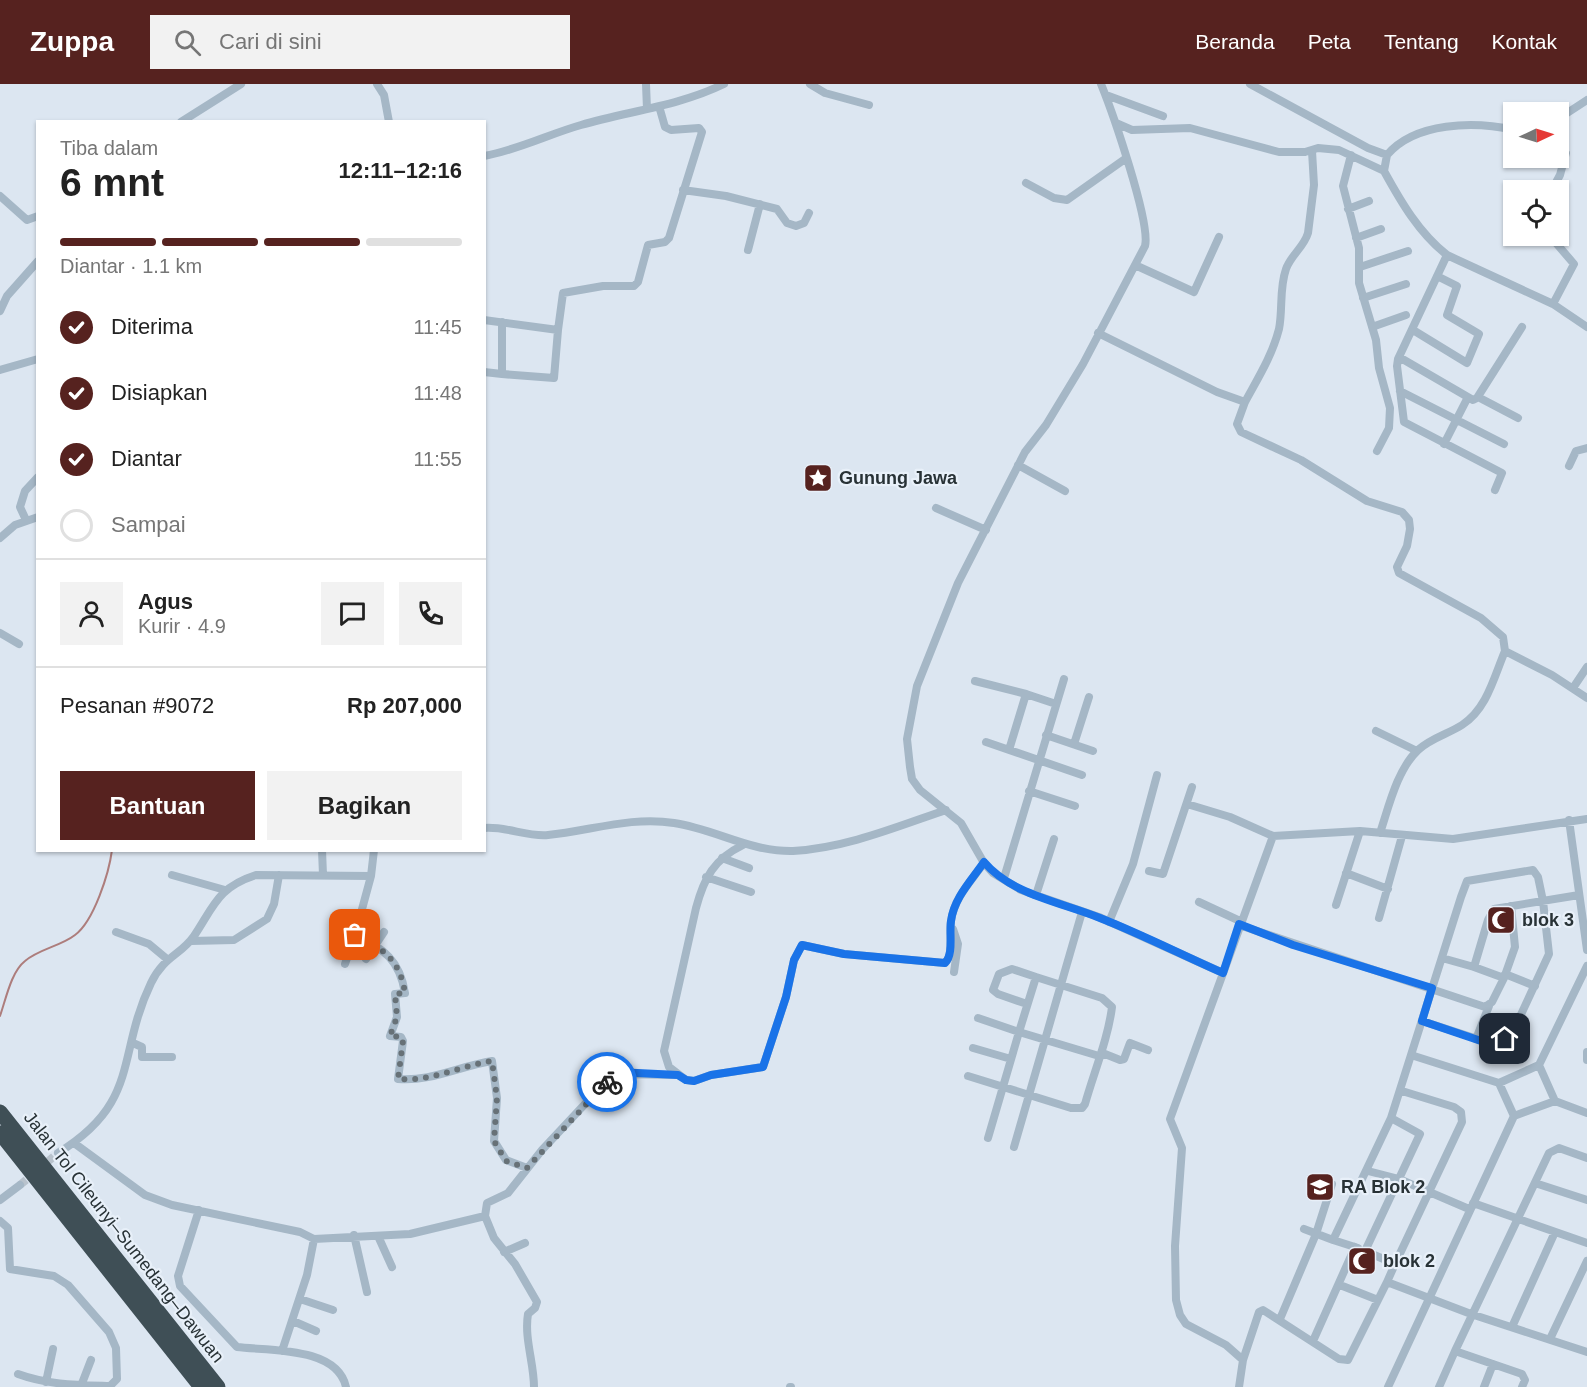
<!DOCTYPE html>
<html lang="id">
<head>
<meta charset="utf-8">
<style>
  :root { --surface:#fff; --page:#f2f2f2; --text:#222; --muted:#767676; --line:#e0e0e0; --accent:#56221f }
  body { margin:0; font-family:Arial,sans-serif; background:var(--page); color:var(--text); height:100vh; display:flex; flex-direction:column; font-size:22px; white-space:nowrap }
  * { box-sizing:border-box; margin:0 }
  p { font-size:20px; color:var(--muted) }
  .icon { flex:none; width:33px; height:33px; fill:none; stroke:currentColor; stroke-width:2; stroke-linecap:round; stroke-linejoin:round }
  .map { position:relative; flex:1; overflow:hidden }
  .panel { position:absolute; left:36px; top:36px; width:450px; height:732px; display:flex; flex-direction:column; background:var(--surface); border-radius:0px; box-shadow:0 2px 4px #0004 }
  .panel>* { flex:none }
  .needle { width:39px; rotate:86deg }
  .tools { position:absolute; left:1503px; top:18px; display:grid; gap:12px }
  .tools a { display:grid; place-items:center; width:66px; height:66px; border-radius:0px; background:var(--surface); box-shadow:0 2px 4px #0004; font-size:30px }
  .pin { position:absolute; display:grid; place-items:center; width:51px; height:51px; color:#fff; margin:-26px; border-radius:12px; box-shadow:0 3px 9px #0006 }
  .courier { position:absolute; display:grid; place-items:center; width:60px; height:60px; margin:-30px; border:4px solid #1a73e8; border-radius:50%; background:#fff; color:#222; box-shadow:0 2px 8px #0007 }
  .summary em { font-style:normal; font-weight:600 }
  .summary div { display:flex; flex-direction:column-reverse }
  .summary { display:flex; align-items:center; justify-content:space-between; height:102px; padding:0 24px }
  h1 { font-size:39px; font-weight:600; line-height:45px }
  .bar { display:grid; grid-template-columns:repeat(4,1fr); gap:9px 6px; align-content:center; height:72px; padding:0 24px }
  .bar i { height:8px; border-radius:4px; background:var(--line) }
  .bar .active { background:var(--accent) }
  .bar p { grid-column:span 4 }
  .line { display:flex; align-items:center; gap:15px; padding:0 24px; border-top:2px solid var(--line) }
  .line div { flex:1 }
  .round { display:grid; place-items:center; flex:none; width:63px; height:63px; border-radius:0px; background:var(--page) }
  ol { padding:0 24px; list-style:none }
  li { display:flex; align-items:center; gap:18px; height:66px }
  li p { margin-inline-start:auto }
  li .icon { padding:6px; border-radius:50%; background:var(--accent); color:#fff; stroke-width:4 }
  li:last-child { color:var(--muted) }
  li i { width:33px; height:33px; border:3px solid var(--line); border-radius:50% }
  .action { display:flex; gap:12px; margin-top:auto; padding:12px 24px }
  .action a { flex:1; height:69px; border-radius:0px; background:var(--accent); color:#fff; font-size:24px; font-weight:600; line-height:69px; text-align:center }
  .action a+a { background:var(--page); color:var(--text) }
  header { display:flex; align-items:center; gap:36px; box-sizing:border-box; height:84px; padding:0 30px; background:var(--accent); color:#fff }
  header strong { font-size:28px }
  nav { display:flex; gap:33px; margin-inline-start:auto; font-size:21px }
  .search { width:420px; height:54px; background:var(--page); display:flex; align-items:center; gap:15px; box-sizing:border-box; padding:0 21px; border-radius:0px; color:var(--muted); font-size:22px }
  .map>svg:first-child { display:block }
</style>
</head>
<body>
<header>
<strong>Zuppa</strong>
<div class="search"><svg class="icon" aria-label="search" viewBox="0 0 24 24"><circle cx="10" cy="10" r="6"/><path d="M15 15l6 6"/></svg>Cari di sini</div>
<nav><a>Beranda</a><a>Peta</a><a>Tentang</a><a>Kontak</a></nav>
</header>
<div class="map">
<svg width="1587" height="1303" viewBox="0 0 1587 1303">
  <rect width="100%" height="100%" fill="#dce6f1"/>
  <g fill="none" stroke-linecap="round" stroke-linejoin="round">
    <!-- stream -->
    <path stroke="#ad7d7c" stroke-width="2" d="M0,932c6,-17 11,-44 25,-55 14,-12 36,-15 50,-26 19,-14 34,-62 37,-85"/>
    <!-- minor-tunnel -->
    <path stroke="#b8c2cc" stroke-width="8" stroke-dasharray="8 4" stroke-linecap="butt" d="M20,1101l38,-32"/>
    <!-- minor -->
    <path stroke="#a5b7c6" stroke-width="8" d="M377,0l7,11 5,27
      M646,0l1,25
      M810,0l15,9 44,12
      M1101,0c11,27 50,139 44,162l-62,118 -37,61 -21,27 -67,131 -41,103 -10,53 3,28 2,12 8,11 41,33 23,40 9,10 28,17 78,27 124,56
      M1106,11l57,21
      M1558,35l29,-19
      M181,38l60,-38
      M1116,39l16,7 58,-2 89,24h26l13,-4 21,2 45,21 3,-16 -19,-7 -118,-64
      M1351,71l-8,31 16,62v35l17,57 3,28 11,40 -1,20 -12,23
      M1387,71c28,-33 87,-34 127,-25
      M484,72c34,-6 65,-22 97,-31 48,-14 98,-19 143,-41
      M1384,87c17,31 35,62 63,84l106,49 34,23
      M1026,99l28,15 13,2 58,-41
      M683,106l43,6 51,13 10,14 9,3 8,-3 5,-10
      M1552,106l8,-15 6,-22 -8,-8
      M0,112l27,24 11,-4
      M1348,125l21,-8
      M1550,152l24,28 -21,40
      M1356,154l25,-9
      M748,166l12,-46
      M1447,171l-49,104 -1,7 7,56 98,51 -7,17
      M1135,181l59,27 25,-55
      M1360,183l48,-16
      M1363,214l43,-14
      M0,227l7,-15 31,-35
      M484,236l74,10 5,-37 40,-7h31l4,-4 10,-37 17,-3 4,-4 33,-106 -3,-4 -28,2 -6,-3 -6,-21
      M1372,243l34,-12
      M1413,246l54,33 12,-29 -32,-19 10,-29 -20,-10
      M1098,249l119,59 28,10 -8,22 4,8 60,28 66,41 35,11 7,8 1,9 -3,17 -10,21 2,6 82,45 22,19 2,14 47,24 35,23
      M1399,273l74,43 4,-2 45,-71
      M0,286l38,-11
      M484,288l18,2v-52
      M502,290l52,4 4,-48
      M1400,307l104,53
      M1478,313l40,21
      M1245,318c13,-24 27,-46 34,-73 4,-20 0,-40 7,-60 5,-14 18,-22 22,-36l6,-48 -2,-34
      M1444,360l24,-47
      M1018,381l47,26
      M1569,382l7,-15 11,-3
      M936,424l50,22
      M26,436l-6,-13 5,-16 13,-14
      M0,454l15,-13 23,-8
      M0,549l19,11
      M975,597l51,13
      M1573,604l14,-21
      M1376,647l41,20
      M1046,651l47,16
      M986,658l96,33
      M1074,660l15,-47
      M1009,666l17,-56 30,10
      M1029,707l46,15
      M1187,720l43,13 43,19
      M1569,736l18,130
      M484,744c22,-2 43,9 64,7 42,-4 83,-19 126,-12 41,6 76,29 119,28 53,-3 103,-24 153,-41
      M1380,749c9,-27 17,-63 38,-83 13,-12 30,-16 44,-25 25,-16 32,-48 43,-74
      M743,761c-29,14 -39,33 -47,63l-32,143 5,16 17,13 8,1 17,-6 52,-8 23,-70 8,-37 8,-15 42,9 101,9c9,-8 4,-30 6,-42 3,-23 20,-40 33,-58
      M322,766l1,25
      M722,774l27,10
      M1149,787l14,3 29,-87
      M1346,789l42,16
      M172,791l53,15
      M371,792l-16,59c29,13 45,26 50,58l-10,1 2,23 -7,19 11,1 2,4 -5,38c32,3 62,-13 94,-18l5,37 -3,43 12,19 21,8
      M706,793l45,15
      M1004,794l60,-199
      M1036,811l18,-56
      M1199,818l41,19
      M1336,821l24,-74
      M1379,834l23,-82
      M1109,838l24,-58 24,-89
      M1239,841l246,82 7,-5 12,-24 -30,-11 14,-47 6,-11 85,-14
      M953,845l5,15 -4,28
      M116,848l33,12 18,15
      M191,857l43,-1 33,-21 7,-15 5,-29
      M1442,874l32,9
      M366,875l18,-27
      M345,880l10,-29
      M1587,882l-48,99 16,36 32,12
      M1505,890l30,12
      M1504,894l11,-31 -4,-41
      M1027,920l-29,-10 -5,-4 6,-16 13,-5 24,8
      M978,934l41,14 -31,106
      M1422,937l71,23 19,-10 37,-80 -6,-53 -5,-24 -5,-7 -66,11 -6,16 -50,158 88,28 40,-18
      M1476,955l13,-33
      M133,959l9,4v10h30
      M973,964l38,11
      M1587,968v8
      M968,992l103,32h11l3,-4c9,-32 23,-65 27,-97l-10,-9 -66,-21 -17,55 80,24 6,-2 15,6 4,-1 6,-16 18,7
      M1499,999l15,33 41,-15
      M74,1059l71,52 27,10 128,27 14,7 96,-5 75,-18 2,-13 21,-10 34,-43 71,-76 65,1
      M1014,1063l68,-235
      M58,1069c83,-51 58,-97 93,-170 13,-27 30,-28 43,-47 20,-30 24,-49 62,-61l115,1 3,-26
      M1368,1087l31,8 70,30
      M1535,1099l52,17
      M0,1116l20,-15
      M1473,1119l114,40
      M199,1126l-21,66 2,10 57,61c31,4 100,-1 109,40
      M485,1132l9,22 21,26 22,38 -2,6 -7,6c-4,24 6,49 6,73
      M0,1137l8,7 2,41 44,7 14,9 41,47 7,16 1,31 -7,7c-32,-1 -62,-1 -92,-12
      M1304,1145l29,11 58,-122 20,-63
      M354,1151l13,57
      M378,1152l14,31
      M1333,1156l25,8
      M504,1168l21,-9
      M1395,1180l67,-142 -1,-10 -7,-5 -52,-16
      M1387,1198l8,-18 -30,-13 55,-117 -29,-16
      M1340,1201l38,15
      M300,1215l33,11
      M1280,1235l36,-85 16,-50
      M293,1237l23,10
      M1512,1243l43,-95
      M1550,1255l37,-78
      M1313,1257l42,-94
      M282,1267l25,-76 7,-36
      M1243,1276l16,-48 4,-2 76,49 9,1 39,-78 84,32 116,38
      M46,1298l7,-33
      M81,1302l10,-26
      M790,1303h1
      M1239,1303l4,-27 -17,-15 -40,-21 -6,-9 -4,-15 -1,-54 7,-98 -12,-29 103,-283 87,-5 93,8 134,-20
      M1388,1303l126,-271
      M1439,1303l16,-36
      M1484,1303l9,-23
      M1522,1303l3,-7 -3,-6 -67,-23 94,-198 10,-5 28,10"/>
    <!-- motorway -->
    <path stroke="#3f4f56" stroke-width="15" d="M0,1028l218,275
      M0,1049l201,254"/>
  </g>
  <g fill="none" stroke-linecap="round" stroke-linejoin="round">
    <!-- done -->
    <path stroke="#677177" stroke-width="6" stroke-dasharray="0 10.8" d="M355,851c29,13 45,26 50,58l-10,1 2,23 -7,19 11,1 2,4 -5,38c32,3 62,-13 94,-18l5,37 -3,43 12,20 21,7 80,-86"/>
    <!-- route -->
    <path stroke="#1a73e8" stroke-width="8" d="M607,998l10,-10 61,3 8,5 8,1 17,-6 52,-8 23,-70 8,-37 8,-15 42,9 101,9c9,-9 4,-30 6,-42 3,-23 20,-40 33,-59 28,33 77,40 116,56 41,16 82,37 123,55l16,-49 54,21 139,43 -10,33 62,21 9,2 12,-5"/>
  </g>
  <!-- icons -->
  <defs>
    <g id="sight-square" transform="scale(1.5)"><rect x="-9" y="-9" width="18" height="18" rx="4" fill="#56221f" stroke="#e8f0f9"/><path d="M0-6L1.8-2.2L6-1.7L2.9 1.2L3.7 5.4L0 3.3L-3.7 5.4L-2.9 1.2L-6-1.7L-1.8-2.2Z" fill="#fff"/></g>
    <g id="mosque-square" transform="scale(1.5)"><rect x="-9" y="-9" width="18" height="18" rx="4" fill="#56221f" stroke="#e8f0f9"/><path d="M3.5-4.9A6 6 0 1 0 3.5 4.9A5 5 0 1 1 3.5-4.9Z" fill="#fff"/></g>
    <g id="school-square" transform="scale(1.5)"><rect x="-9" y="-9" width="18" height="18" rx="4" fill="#56221f" stroke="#e8f0f9"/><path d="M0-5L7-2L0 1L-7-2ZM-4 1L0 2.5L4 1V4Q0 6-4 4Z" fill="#fff"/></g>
  </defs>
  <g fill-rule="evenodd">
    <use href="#sight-square" x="818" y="394"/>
    <use href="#mosque-square" x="1501" y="836"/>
    <use href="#school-square" x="1320" y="1103"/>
    <use href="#mosque-square" x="1362" y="1177"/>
  </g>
  <g text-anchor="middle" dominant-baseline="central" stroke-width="4.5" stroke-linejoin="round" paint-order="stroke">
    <!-- poi labels -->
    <g font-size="18" font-weight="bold" fill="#283236" stroke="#e8f0f9" text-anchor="start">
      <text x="839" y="394">Gunung Jawa</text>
      <text x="1522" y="836">blok 3</text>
      <text x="1341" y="1103">RA Blok 2</text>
      <text x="1383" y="1177">blok 2</text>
    </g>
    <!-- street labels -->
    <g font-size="18" fill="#283236" stroke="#e8f0f9">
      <text transform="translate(124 1153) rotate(52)">Jalan Tol Cileunyi–Sumedang–Dawuan</text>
    </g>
  </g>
</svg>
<div class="tools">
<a><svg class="needle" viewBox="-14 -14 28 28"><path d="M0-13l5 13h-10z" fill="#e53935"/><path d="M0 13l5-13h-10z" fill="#767676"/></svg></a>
<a><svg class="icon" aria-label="locate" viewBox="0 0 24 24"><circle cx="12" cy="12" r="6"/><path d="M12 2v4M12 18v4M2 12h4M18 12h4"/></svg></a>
</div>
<div class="pin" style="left:355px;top:851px;background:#ea580c"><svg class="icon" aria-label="bag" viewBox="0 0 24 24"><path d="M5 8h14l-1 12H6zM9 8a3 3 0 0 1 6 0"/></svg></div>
<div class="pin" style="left:1505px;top:955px;background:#1f2937"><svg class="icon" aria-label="home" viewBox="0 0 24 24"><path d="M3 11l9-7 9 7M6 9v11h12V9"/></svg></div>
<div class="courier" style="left:607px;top:998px"><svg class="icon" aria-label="bike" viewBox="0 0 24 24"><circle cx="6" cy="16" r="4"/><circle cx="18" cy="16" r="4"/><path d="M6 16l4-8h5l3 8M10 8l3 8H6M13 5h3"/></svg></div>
<section class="panel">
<div class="summary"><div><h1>6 mnt</h1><p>Tiba dalam</p></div><em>12:11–12:16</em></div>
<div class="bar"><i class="active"></i><i class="active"></i><i class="active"></i><i></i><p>Diantar · 1.1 km</p></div>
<ol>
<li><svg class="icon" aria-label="check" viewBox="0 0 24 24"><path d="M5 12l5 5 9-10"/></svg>Diterima<p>11:45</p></li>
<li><svg class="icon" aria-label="check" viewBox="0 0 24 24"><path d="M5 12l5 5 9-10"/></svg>Disiapkan<p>11:48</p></li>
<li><svg class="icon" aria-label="check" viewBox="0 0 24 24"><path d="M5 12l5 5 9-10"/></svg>Diantar<p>11:55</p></li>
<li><i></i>Sampai</li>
</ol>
<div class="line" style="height:108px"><a class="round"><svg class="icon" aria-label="person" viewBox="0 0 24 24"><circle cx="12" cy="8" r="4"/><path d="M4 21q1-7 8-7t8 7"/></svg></a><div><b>Agus</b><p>Kurir · 4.9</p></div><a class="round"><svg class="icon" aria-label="chat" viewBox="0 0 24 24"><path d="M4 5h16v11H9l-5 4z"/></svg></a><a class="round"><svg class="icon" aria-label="phone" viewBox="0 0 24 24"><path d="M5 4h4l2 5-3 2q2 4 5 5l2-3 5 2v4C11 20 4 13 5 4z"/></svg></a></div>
<div class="line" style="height:78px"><div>Pesanan #9072</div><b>Rp 207,000</b></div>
<div class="action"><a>Bantuan</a><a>Bagikan</a></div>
</section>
</div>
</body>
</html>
